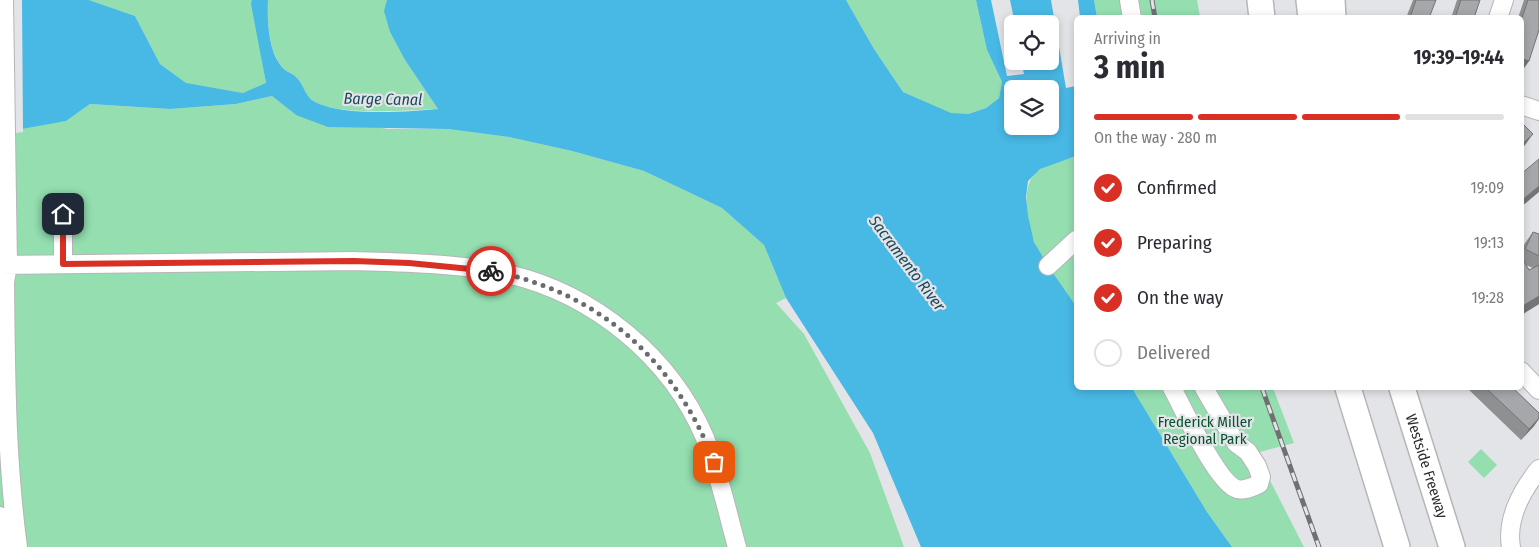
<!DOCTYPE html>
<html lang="en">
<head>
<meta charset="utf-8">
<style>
  :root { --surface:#fff; --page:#f7f7f7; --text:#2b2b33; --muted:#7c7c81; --line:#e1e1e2; --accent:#d93025 }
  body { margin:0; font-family:"Fira Sans Condensed",sans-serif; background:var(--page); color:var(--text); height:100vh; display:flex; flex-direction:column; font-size:19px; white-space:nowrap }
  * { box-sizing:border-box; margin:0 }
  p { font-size:16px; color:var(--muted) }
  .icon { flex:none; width:28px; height:28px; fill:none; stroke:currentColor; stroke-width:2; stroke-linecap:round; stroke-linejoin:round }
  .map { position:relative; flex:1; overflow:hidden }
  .drawer { position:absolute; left:1074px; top:15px; width:450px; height:375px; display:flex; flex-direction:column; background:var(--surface); border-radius:8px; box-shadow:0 2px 8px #0003 }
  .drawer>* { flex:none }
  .buttons { position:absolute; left:1004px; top:15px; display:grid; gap:10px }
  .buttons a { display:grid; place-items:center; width:55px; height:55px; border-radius:8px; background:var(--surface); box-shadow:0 2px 8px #0003; font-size:25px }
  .pin { position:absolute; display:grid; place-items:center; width:42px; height:42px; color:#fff; margin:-21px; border-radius:10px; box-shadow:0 2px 8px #0006 }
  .courier { position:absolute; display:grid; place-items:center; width:50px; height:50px; margin:-25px; border:4px solid #d93025; border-radius:50%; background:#fff; color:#222; box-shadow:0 1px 6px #0007 }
  .head em { font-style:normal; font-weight:700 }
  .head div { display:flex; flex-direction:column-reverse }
  .head { display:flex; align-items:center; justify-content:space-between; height:85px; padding:0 20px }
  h1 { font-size:32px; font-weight:700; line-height:38px }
  .bar { display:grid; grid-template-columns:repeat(4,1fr); gap:8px 5px; align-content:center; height:60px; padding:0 20px }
  .bar i { height:6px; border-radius:4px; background:var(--line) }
  .bar .on { background:var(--accent) }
  .bar p { grid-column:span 4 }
  ol { padding:0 20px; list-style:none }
  li { display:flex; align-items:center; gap:15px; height:55px }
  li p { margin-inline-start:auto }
  li .icon { padding:5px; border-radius:50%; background:var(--accent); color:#fff; stroke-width:4 }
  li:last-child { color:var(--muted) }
  li i { width:28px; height:28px; border:2px solid var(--line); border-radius:50% }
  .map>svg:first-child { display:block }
</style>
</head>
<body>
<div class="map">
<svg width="1539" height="547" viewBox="0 0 1539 547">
  <rect width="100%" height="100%" fill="#e3e4e7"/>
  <!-- green -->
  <path fill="#94deb0" d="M89,0h163l14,84 -23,9 -56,-9 -27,-20 -25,-48z
    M268,0h119l3,32 15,28 33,49c-27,1 -108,8 -127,-10 -7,-5 -9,-16 -15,-22 -4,-3 -9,-5 -12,-8 -16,-17 -17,-47 -16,-69z
    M846,0h130l11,50 15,32 -3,16 -13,10 -18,6h-17l-48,-22 -29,-43z
    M1094,0h103l3,17h-103z
    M272,96l24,19 92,14h60l61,8 63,14 72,20 78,37 42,37 22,53 -10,5 28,31 66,119 34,94h-904v-418l66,-8 24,-17 80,5 66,-5z
    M1076,156v150c-12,-17 -36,-46 -42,-65 -7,-20 -15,-58 6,-72 8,-6 26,-9 36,-13z
    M1132,388h141l21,55 -38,10 48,94h-72l-25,-35z
    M1481,449l16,16 -13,13 -16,-16z"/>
  <!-- water -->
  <path fill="#48b8e5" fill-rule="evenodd" d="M0,0h89l46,16 25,48 26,19 57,10 23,-10 -15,-79 1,-4h16c-1,21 0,54 16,69 4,4 10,5 13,9 6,6 8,17 15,22 24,17 97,12 126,9l-33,-49 -15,-28 -6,-21 3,-11h459l28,49 29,43 48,21 17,1 18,-6 13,-10 3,-16 -15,-32 -11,-50h118l3,17 -21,1v138l-36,13 -12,12 -2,16 2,19 6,26 14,24 28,40v82h56l75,124 25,35h-311l-48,-114 -87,-135 -22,-53 -42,-37 -78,-37 -72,-20 -63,-14 -61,-8 -120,-2 -32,-12 -24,-19 -36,8 -66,5 -80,-5 -24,17 -56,10zM1012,24h38v37h-38zM1012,89h38v37h-38z"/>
  <!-- pier -->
  <path fill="#e3e4e7" d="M0,0h22l1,132 -13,2z
    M991,0h19l5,24h-3v37h9l3,13 -17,2z
    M1051,0h27l2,17 -4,1v68l-10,2z"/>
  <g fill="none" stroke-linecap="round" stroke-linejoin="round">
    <!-- minor casing -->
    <g stroke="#b6b6b9" stroke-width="20">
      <path id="minor" d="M4,0l4,265 -3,17c1,89 1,177 13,265
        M1129,0l3,18
        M1498,18l6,-18
        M1521,105l18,6
        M63,214v50
        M0,265l354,-4c51,2 104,2 154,13 86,20 163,83 197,164 14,35 22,73 32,109
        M1048,266l28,-26
        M1521,371l18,19
        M1172,388c11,20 45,95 65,101 8,2 15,-2 22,-5l2,-7 -4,-11 -9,-14 -12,-9 -32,-55
        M0,516l6,31
        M1511,547c-5,-28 11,-57 28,-78"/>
    </g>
    <!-- highway casing -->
    <g stroke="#b6b6b9" stroke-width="28">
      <g id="highway">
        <path d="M1260,0l2,18"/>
        <path d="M1309,0l2,18"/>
        <path d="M1332,0l1,18"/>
        <path d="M1348,388l49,159"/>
        <path id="s1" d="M1402,388l50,159"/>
      </g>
    </g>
    <!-- minor -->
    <use href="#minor" stroke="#fff" stroke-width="18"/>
    <!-- highway -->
    <use href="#highway" stroke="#fff" stroke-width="25"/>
    <!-- rail casing -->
    <g stroke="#707072" stroke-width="5">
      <path id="rail" d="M1152,0l3,18
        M1262,388l57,159"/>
    </g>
    <!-- rail -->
    <use href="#rail" stroke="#e3e4e7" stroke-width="3" stroke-dasharray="9" stroke-linecap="butt"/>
  </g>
  <!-- wall -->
  <path fill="#8f9092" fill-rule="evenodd" d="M1413,0h23l-7,18h-23z
    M1457,0h23l-6,18h-23z
    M1524,0h15l-10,61 -8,11v-54h-3z
    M1533,232l6,2v70l-18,11v-64l4,-8zM1526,265l7,3 -4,2z
    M1467,388h46l26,25v6l-5,7 -13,14z"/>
  <!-- shaded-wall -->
  <path fill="#747577" d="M1521,58l8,3 -8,11z
    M1533,134l-8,11 -4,4v-4z
    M1539,186v6l-18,15v-6z
    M1539,296v8l-18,11v-8z
    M1539,418l-5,8 -13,14 8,-11z"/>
  <!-- building -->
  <path fill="#a6a7aa" stroke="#747577" d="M1416,0h20l-7,18h-19z
    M1461,0h19l-6,18h-19z
    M1528,0h11v30l-10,31 -8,-3v-37z
    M1521,122l12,12 -12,11z
    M1539,159v27l-18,15v-27z
    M1533,232l6,2v22l-14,-7z
    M1521,256l8,14 10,-5v31l-18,11z
    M1486,388h27l26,25v5l-10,11z"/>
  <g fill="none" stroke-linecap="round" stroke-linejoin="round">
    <!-- done -->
    <path stroke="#6b6c6d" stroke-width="5" stroke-dasharray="0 9" d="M491,271c107,20 185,90 223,191"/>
    <!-- route -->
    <path stroke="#d93025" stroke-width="6" d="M63,214v50l291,-3 55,2 82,8"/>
  </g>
  <g text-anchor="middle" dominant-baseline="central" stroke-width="4.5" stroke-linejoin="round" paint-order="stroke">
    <!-- park labels -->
    <g font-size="15" fill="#07512f" stroke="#e3e4e7">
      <text x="1205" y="422">Frederick Miller<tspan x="1205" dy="17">Regional Park</tspan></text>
    </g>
    <!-- street labels -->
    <g font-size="15" fill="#2b2b2c" stroke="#e3e4e7">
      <text stroke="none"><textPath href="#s1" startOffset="82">Westside Freeway</textPath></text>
    </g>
    <!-- water labels -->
    <g font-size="16" font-style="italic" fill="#1a485b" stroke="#e3e4e7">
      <text transform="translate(383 99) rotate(1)">Barge Canal</text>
      <text transform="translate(907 263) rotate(53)">Sacramento River</text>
    </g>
  </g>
</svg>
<div class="buttons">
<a><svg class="icon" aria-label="locate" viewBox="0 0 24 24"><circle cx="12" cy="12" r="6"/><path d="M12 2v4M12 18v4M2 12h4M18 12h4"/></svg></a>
<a><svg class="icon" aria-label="layers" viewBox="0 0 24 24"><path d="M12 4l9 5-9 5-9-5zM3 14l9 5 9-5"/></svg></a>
</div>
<div class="pin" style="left:714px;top:462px;background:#ea580c"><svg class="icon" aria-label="bag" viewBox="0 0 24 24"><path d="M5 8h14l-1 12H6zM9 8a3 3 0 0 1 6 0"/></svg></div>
<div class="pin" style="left:63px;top:214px;background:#1f2937"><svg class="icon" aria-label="home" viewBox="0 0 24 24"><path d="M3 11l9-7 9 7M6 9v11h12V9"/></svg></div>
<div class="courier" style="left:491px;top:271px"><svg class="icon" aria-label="bike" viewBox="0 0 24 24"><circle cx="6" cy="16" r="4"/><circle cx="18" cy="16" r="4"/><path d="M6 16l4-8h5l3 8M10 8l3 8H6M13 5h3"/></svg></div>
<section class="drawer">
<div class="head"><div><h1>3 min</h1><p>Arriving in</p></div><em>19:39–19:44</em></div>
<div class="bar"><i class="on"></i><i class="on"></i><i class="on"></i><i></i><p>On the way · 280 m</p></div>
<ol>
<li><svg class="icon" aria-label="check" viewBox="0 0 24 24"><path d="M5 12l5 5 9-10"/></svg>Confirmed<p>19:09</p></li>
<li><svg class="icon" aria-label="check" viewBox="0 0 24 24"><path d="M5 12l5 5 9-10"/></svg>Preparing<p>19:13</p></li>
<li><svg class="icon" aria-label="check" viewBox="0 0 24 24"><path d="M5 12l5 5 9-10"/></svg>On the way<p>19:28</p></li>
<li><i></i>Delivered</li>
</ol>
</section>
</div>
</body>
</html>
